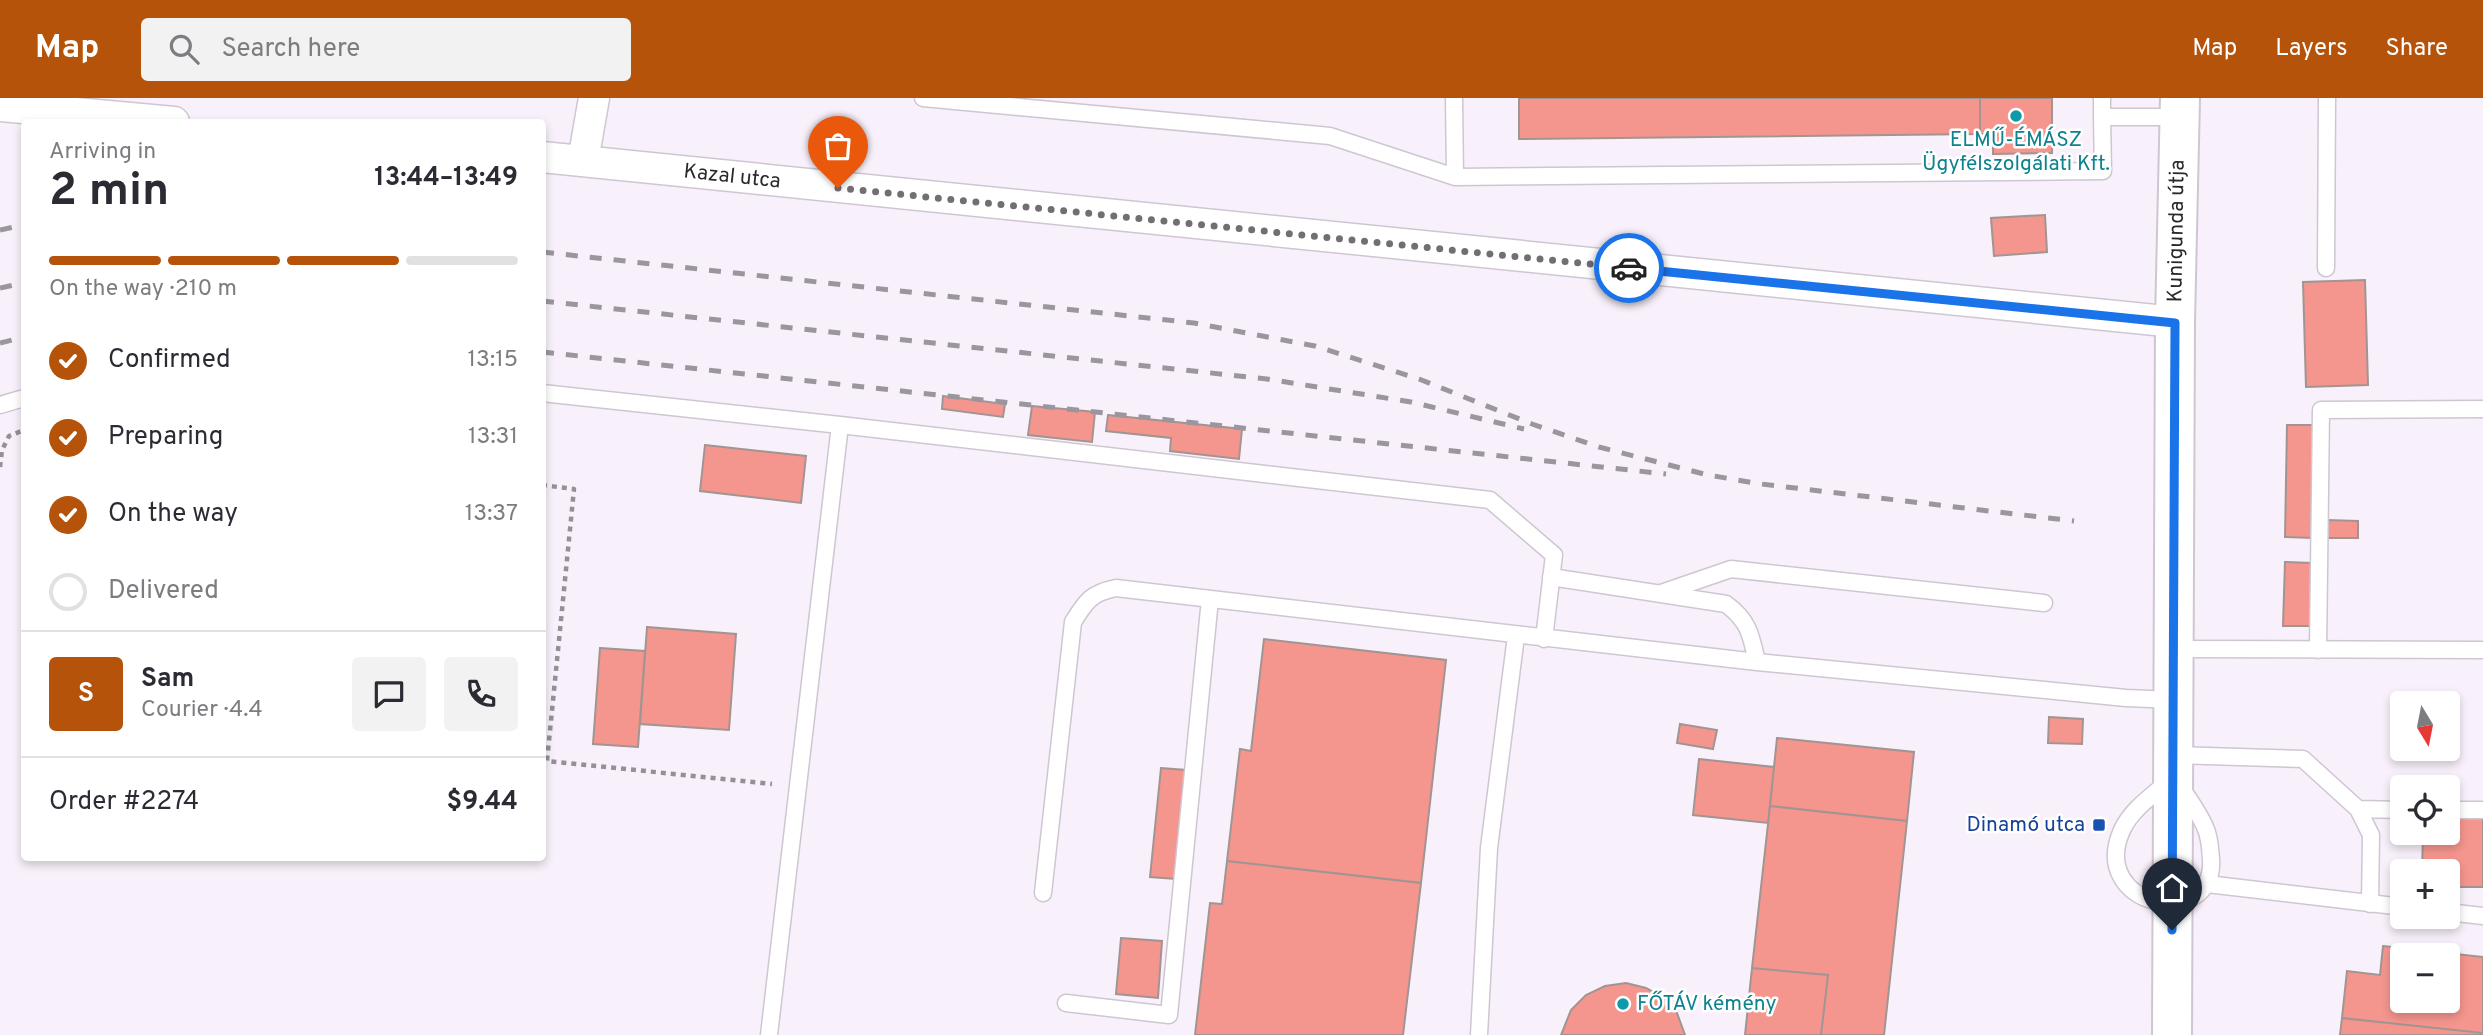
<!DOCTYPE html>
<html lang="en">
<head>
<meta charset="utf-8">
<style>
  :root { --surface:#fff; --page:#f2f2f3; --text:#2b2b33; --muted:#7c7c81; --line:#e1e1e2; --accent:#b45309 }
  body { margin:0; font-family:Overpass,sans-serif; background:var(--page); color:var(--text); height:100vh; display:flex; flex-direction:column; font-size:26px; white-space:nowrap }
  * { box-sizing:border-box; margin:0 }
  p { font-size:23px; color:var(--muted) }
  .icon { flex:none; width:38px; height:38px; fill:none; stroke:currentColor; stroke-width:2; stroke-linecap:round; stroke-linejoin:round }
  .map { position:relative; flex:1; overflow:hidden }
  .sheet { position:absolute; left:21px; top:21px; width:525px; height:742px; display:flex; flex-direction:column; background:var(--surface); border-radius:7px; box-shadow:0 4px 10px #0003 }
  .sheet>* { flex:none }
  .needle { width:46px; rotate:170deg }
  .buttons { position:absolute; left:2390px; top:593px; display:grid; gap:14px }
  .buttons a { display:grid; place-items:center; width:70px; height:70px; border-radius:7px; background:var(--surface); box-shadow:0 4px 10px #0003; font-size:35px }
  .pin { position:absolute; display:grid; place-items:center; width:60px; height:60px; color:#fff; margin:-72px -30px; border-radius:50% 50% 50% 0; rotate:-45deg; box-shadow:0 0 7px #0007 }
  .pin .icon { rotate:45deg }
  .courier { position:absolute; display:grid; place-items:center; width:70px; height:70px; margin:-35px; border:5px solid #1a73e8; border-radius:50%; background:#fff; color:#222; box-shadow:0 2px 9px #0007 }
  .headline em { font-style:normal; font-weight:700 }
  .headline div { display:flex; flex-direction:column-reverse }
  .headline { display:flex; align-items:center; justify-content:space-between; height:119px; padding:0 28px }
  h1 { font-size:46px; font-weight:700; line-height:52px }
  .bar { display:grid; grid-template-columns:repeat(4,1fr); gap:10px 7px; align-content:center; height:84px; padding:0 28px }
  .bar i { height:9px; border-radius:5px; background:var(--line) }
  .bar .current { background:var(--accent) }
  .bar p { grid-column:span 4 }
  .line { display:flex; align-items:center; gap:18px; padding:0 28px; border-top:2px solid var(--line) }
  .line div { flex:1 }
  .round { display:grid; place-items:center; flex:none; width:74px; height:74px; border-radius:7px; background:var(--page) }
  ol { padding:0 28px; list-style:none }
  li { display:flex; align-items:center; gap:21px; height:77px }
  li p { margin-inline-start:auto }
  li .icon { padding:7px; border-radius:50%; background:var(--accent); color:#fff; stroke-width:4 }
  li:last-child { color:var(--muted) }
  li i { width:38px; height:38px; border:4px solid var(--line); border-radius:50% }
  header { display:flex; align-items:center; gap:42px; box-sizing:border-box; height:98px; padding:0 35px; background:var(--accent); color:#fff }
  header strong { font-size:33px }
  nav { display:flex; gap:38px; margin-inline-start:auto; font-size:24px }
  .search { width:490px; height:63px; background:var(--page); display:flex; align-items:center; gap:18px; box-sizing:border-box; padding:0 24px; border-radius:7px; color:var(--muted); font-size:26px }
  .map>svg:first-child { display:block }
</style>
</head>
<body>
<header>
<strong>Map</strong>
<div class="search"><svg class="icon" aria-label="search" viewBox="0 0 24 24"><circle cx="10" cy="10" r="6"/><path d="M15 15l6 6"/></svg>Search here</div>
<nav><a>Map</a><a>Layers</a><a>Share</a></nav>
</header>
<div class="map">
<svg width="2483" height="937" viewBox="0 0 2483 937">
  <rect width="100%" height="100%" fill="#f8f0fa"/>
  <!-- building -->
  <path fill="#f5968e" stroke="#a29492" stroke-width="2" fill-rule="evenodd" d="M1519,0h461v36l-461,5z
    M1980,0h72v55l-59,1v-20h-13z
    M2045,117l2,37 -53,4 -3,-38z
    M2365,182l3,105 -62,2 -3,-105z
    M943,298l62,8 -2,13 -61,-8z
    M1032,308l63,6 -3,30 -64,-7z
    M1108,317l134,14 -3,30 -69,-8 1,-13 -65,-7z
    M2287,327h28l-3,113 -27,-1z
    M705,347l101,11 -5,47 -101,-12z
    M2327,422l31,1v17h-31z
    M2285,464l27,1 -2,63h-27z
    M647,529l89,7 -7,96 -89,-6z
    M1264,541l182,21 -25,223 -194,-22 13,-112 11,2z
    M600,550l45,3 -7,96 -45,-3z
    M2049,619l34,2 -1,25 -34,-1z
    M1680,626l37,6 -4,19 -36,-6z
    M1777,640l137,14 -7,69 -137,-15z
    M1699,661l75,8 -6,56 -75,-8z
    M1161,670l25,2 -10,109 -26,-2z
    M1770,708l137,15 -23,214h-63l7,-60 -76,-7z
    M2448,720h35v69h-35v-15h-26l1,-39h25z
    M1227,763l194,22 -18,152h-208l15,-132 12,1z
    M1121,840l41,3 -4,57 -42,-4z
    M2383,848l100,11v76l-141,-15 5,-47 33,4zM2403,858h45v45h-45z
    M1752,870l76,7 -7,60h-76z
    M1626,885l20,5 18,10 13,15 8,22h-124l10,-25 15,-15 19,-9z
    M2342,920l141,15v2h-143z"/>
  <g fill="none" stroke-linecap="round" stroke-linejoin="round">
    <!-- lane casing -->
    <g stroke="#cfc6d1" stroke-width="19">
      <path id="lane" d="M923,0l407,38 125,41
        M1454,0l1,79 648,-6 -1,-54
        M2102,0v19h78
        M2326,170l1,-170
        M542,295l298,32
        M0,307l24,-7
        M1551,479l175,27c23,17 25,31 31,58
        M1661,495l70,-24 313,34
        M2175,551l308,1
        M2318,552l3,-240 162,-1
        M2174,657l129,4 55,50 13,26 -1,69
        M2174,679c10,16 24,33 31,50 5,10 5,21 6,32 5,73 -124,49 -89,-29 10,-22 34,-37 52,-53z
        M2358,711l45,1
        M2448,712h35
        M2207,786l196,23
        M1043,795l30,-271c13,-21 18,-29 43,-34l641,74 369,36 48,2
        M2448,814l35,4
        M1066,905l103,12 41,-416
        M769,937l71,-610 650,75 64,55 -10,84
        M1479,937l10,-187 27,-212"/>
    </g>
    <!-- street casing -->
    <g stroke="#cfc6d1" stroke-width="33">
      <path id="street" d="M0,8l174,16
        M542,59l1633,165
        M583,63l11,-63"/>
    </g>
    <!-- secondary casing -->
    <g stroke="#cfc6d1" stroke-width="42">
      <path id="secondary" d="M2172,937l3,-713 5,-224"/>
    </g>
    <!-- path -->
    <path stroke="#959097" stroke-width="4.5" stroke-dasharray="5 5" stroke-linecap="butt" d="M0,369l2,-17 7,-14 15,-6
      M542,387l32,4 -27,272 225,23"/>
    <!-- lane -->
    <use href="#lane" stroke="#fff" stroke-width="16"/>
    <!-- street -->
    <use href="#street" stroke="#fff" stroke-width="30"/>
    <!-- secondary -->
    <use href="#secondary" stroke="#fff" stroke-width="38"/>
    <!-- rail -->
    <path stroke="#9b969d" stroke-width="5" stroke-dasharray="12 12" stroke-linecap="butt" d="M0,132l24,-5
      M542,154l652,71 121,23 104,33 113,45 67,23 109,28 53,9 313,37
      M0,190l24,-5
      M542,203l725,78 144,23 113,27
      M0,245l24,-6
      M542,254l1124,122"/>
  </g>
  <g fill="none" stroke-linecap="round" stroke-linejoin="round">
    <!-- done -->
    <path stroke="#736e74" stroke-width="7" stroke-dasharray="0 12.6" d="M838,90l791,80"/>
    <!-- route -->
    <path stroke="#1a73e8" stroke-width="9" d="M1629,170l546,55 -3,607"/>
  </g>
  <!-- markers -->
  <g fill="#0f9aa8" stroke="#fff" stroke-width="2.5">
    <circle cx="2016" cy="18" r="7"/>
    <circle cx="1623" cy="906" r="7"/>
  </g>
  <rect fill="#1a4fb4" stroke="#fff" stroke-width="2.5" x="2092" y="720" width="14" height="14" rx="3.5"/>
  <g text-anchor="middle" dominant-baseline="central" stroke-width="5" stroke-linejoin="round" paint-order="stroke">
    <!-- culture labels -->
    <g font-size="21" fill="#0d838f" stroke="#fff">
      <text x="2016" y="42">ELMŰ-ÉMÁSZ<tspan x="2016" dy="24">Ügyfélszolgálati Kft.</tspan></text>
      <text x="1637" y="906" text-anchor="start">FŐTÁV kémény</text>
    </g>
    <!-- street labels -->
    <g font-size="21" fill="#2b282c" stroke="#fff">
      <text transform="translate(732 79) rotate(6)">Kazal utca</text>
      <text transform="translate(2177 133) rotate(-89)">Kunigunda útja</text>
    </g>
    <!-- transit labels -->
    <g font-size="21" fill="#164399" stroke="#fff" text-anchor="end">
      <text x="2085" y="727">Dinamó utca</text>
    </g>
  </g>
</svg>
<div class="buttons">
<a><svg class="needle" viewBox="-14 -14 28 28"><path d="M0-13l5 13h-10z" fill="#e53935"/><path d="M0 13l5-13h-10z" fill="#7c7c81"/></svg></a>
<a><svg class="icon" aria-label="locate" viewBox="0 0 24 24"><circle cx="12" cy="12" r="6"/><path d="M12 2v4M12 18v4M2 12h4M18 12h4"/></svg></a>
<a>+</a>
<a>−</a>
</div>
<div class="pin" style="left:838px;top:90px;background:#ea580c"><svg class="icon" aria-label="bag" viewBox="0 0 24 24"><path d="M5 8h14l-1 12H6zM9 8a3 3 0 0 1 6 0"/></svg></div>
<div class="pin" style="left:2172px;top:832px;background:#1f2937"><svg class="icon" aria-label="home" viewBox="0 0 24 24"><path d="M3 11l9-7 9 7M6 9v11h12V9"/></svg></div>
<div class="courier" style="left:1629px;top:170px"><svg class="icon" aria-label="car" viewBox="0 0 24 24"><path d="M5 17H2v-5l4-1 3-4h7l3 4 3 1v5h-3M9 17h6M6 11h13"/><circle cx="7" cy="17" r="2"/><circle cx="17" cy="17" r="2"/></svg></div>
<section class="sheet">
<div class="headline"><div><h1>2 min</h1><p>Arriving in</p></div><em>13:44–13:49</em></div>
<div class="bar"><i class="current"></i><i class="current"></i><i class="current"></i><i></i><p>On the way · 210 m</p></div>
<ol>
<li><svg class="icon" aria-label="check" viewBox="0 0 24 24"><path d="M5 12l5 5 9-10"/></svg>Confirmed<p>13:15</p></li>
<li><svg class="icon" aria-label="check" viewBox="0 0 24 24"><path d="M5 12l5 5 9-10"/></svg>Preparing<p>13:31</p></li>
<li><svg class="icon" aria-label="check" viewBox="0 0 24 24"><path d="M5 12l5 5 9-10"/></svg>On the way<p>13:37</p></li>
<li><i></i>Delivered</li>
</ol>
<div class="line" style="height:126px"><b class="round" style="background:var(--accent);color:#fff">S</b><div><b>Sam</b><p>Courier · 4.4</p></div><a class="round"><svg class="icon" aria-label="chat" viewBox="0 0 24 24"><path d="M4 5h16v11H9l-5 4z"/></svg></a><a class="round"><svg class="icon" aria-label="phone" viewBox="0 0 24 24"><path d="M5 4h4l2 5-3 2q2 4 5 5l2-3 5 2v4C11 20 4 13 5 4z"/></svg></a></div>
<div class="line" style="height:91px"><div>Order #2274</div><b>$9.44</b></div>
</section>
</div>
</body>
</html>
